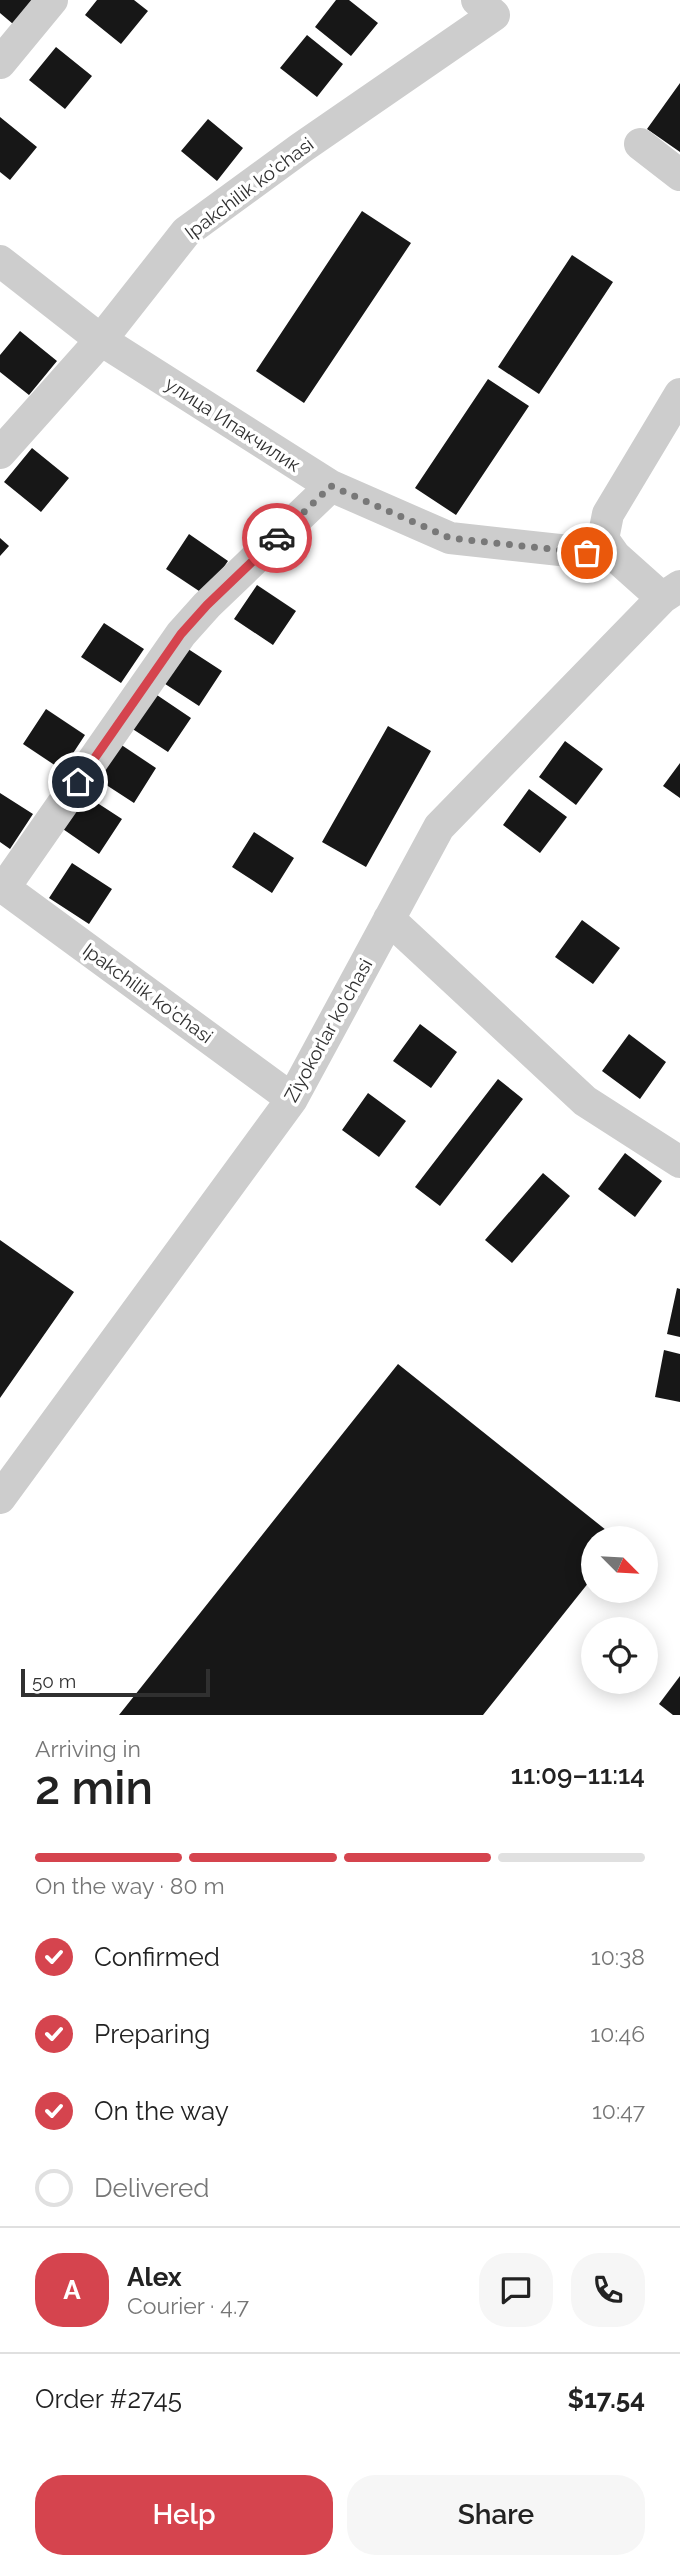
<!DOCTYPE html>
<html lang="en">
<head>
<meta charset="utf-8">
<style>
  :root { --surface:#fff; --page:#f6f6f6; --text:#222; --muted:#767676; --line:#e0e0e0; --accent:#d5444e }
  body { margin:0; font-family:Raleway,sans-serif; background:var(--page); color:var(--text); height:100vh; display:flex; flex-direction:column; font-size:26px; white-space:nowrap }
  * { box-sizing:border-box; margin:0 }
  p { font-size:23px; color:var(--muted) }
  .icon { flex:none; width:38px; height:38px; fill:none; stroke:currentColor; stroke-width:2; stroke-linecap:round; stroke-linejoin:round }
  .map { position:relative; height:1715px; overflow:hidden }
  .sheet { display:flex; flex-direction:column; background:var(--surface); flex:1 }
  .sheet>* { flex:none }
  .needle { width:46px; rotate:114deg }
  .tools { position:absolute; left:581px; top:1526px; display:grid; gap:14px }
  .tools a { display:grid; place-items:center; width:77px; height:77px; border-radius:50%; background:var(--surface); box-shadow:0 4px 18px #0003; font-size:35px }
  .scale { position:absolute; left:21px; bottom:18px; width:189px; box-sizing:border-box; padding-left:7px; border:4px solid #303030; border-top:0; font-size:19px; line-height:24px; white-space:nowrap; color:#303030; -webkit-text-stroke:5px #fff; paint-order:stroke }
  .pin { position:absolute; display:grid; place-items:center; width:60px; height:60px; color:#fff; margin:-30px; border:4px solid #fff; border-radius:50%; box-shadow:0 2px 7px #0007 }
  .courier { position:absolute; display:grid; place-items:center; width:70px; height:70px; margin:-35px; border:5px solid #d5444e; border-radius:50%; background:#fff; color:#222; box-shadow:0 2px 9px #0007 }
  .headline em { font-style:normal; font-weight:600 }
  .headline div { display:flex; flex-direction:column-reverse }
  .headline { display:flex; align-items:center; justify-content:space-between; height:119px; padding:0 35px }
  h1 { font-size:46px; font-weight:600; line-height:52px }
  .bar { display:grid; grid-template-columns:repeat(4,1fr); gap:10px 7px; align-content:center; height:84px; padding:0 35px }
  .bar i { height:9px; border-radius:5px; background:var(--line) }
  .bar .current { background:var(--accent) }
  .bar p { grid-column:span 4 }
  .line { display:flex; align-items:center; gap:18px; padding:0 35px; border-top:2px solid var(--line) }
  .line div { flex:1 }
  .round { display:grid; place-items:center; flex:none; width:74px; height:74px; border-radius:28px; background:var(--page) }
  ol { padding:0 35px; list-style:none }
  li { display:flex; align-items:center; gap:21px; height:77px }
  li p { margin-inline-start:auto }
  li .icon { padding:7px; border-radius:50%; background:var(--accent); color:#fff; stroke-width:4 }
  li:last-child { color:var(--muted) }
  li i { width:38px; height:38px; border:4px solid var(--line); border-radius:50% }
  .cta { display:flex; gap:14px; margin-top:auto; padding:14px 35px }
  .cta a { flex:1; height:80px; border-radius:28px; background:var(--accent); color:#fff; font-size:28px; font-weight:600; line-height:80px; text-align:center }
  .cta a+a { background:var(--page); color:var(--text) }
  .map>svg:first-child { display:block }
</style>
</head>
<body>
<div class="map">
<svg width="680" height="1715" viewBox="0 0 680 1715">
  <rect width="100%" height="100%" fill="#fff"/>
  <!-- building -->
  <path fill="#171717" d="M0,0h32l-19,24 -13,-11z
    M97,0h37l14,11 -27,33 -36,-29z
    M336,0h13l29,23 -27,33 -36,-29z
    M307,35l36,29 -26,33 -37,-29z
    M56,47l36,29 -27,33 -36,-29z
    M680,83v69l-33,-23z
    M0,117l37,30 -27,33 -10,-8z
    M208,119l35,29 -26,33 -36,-30z
    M362,211l49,32 -107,160 -48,-32z
    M572,255l41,27 -74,112 -41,-27z
    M20,331l37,30 -28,34 -29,-23v-17z
    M488,379l41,27 -73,109 -41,-27z
    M32,448l37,30 -28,34 -37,-30z
    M189,534l39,27 -23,34 -39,-26z
    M0,538l9,8 -9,10z
    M257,585l39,26 -23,34 -39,-26z
    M104,623l40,26 -23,34 -40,-26z
    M182,645l40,26 -23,35 -40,-26z
    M151,691l40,27 -23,34 -40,-26z
    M46,709l39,26 -23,35 -39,-26z
    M388,726l43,25 -65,116 -44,-25z
    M565,741l38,28 -27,36 -37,-28z
    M117,742l39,26 -22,35 -40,-26z
    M680,763v35l-17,-12z
    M529,789l38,28 -27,36 -37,-28z
    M0,793l33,21 -23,35 -10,-7z
    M82,793l40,26 -23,35 -39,-27z
    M254,832l40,26 -22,35 -40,-26z
    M72,863l40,26 -23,35 -40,-26z
    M582,920l38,28 -27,36 -38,-27z
    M420,1024l37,28 -26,36 -38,-27z
    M629,1034l37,28 -26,37 -38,-28z
    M498,1079l25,20 -83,107 -25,-19z
    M368,1093l38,28 -27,36 -37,-27z
    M625,1153l37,28 -27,36 -37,-28z
    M543,1173l27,23 -58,67 -27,-23z
    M0,1240l74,52 -74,106z
    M677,1288l3,1v48l-13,-3z
    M664,1350l16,4v48l-25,-5z
    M398,1364l218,174h-23v39l-110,138h-364z
    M680,1676v39h-7l-14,-11z"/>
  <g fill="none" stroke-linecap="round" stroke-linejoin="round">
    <!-- minor -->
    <path stroke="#cdcdcd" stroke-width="32" d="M0,63l52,-63
      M640,144l40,31
      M0,261l101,79 230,146 119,52 165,18
      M0,453l101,-113 85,-108 115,-84 193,-133 -17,-15
      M662,598l-47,-42 -12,-17 5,-25 72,-120
      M0,885l292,214
      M4,888l177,-254 26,-29 124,-119
      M389,919l196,182 95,61
      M0,1498l292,-399 147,-272 223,-229 18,-12"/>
  </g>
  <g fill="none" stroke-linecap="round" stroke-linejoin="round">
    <!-- done -->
    <path stroke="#787878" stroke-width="7" stroke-dasharray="0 12.6" d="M277,538l54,-52 119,52 137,15"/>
    <!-- route -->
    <path stroke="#d5444e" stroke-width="9" d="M78,782l103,-148 26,-29 70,-67"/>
  </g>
  <g text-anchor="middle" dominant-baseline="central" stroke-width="7" stroke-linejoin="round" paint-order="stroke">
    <!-- street labels -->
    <g font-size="19" fill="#303030" stroke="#fff">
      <text transform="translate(249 188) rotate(-37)">Ipakchilik ko'chasi</text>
      <text transform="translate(233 424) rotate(33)">улица Ипакчилик</text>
      <text transform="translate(148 993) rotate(36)">Ipakchilik ko'chasi</text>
      <text transform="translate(328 1030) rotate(-61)">Ziyokorlar ko'chasi</text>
    </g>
  </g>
</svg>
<div class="tools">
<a><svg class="needle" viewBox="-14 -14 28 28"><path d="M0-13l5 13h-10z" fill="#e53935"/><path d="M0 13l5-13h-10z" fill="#767676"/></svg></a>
<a><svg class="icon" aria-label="locate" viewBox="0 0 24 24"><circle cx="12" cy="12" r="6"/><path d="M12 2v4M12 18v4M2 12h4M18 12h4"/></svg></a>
</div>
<div class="scale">50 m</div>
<div class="pin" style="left:587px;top:553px;background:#ea580c"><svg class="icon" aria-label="bag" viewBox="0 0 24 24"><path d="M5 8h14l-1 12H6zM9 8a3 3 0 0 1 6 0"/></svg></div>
<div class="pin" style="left:78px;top:782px;background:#1f2937"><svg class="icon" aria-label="home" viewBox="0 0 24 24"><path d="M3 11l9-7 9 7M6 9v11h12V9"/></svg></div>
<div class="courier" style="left:277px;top:538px"><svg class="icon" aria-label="car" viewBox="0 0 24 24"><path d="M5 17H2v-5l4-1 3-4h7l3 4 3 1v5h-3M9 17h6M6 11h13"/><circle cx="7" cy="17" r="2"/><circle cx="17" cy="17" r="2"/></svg></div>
</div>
<section class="sheet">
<div class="headline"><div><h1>2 min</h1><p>Arriving in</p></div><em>11:09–11:14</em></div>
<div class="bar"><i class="current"></i><i class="current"></i><i class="current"></i><i></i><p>On the way · 80 m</p></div>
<ol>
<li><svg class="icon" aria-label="check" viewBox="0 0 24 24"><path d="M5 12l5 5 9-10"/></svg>Confirmed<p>10:38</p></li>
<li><svg class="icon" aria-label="check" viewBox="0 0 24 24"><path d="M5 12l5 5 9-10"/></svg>Preparing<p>10:46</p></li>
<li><svg class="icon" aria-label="check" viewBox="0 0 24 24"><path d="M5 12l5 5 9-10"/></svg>On the way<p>10:47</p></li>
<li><i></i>Delivered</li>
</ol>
<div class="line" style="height:126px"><b class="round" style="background:var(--accent);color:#fff">A</b><div><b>Alex</b><p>Courier · 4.7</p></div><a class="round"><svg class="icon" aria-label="chat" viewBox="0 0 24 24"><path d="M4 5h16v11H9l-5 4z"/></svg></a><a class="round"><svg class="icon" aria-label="phone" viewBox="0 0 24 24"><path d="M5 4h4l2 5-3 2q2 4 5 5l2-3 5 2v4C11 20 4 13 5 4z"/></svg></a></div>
<div class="line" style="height:91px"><div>Order #2745</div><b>$17.54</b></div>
<div class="cta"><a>Help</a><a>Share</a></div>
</section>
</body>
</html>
